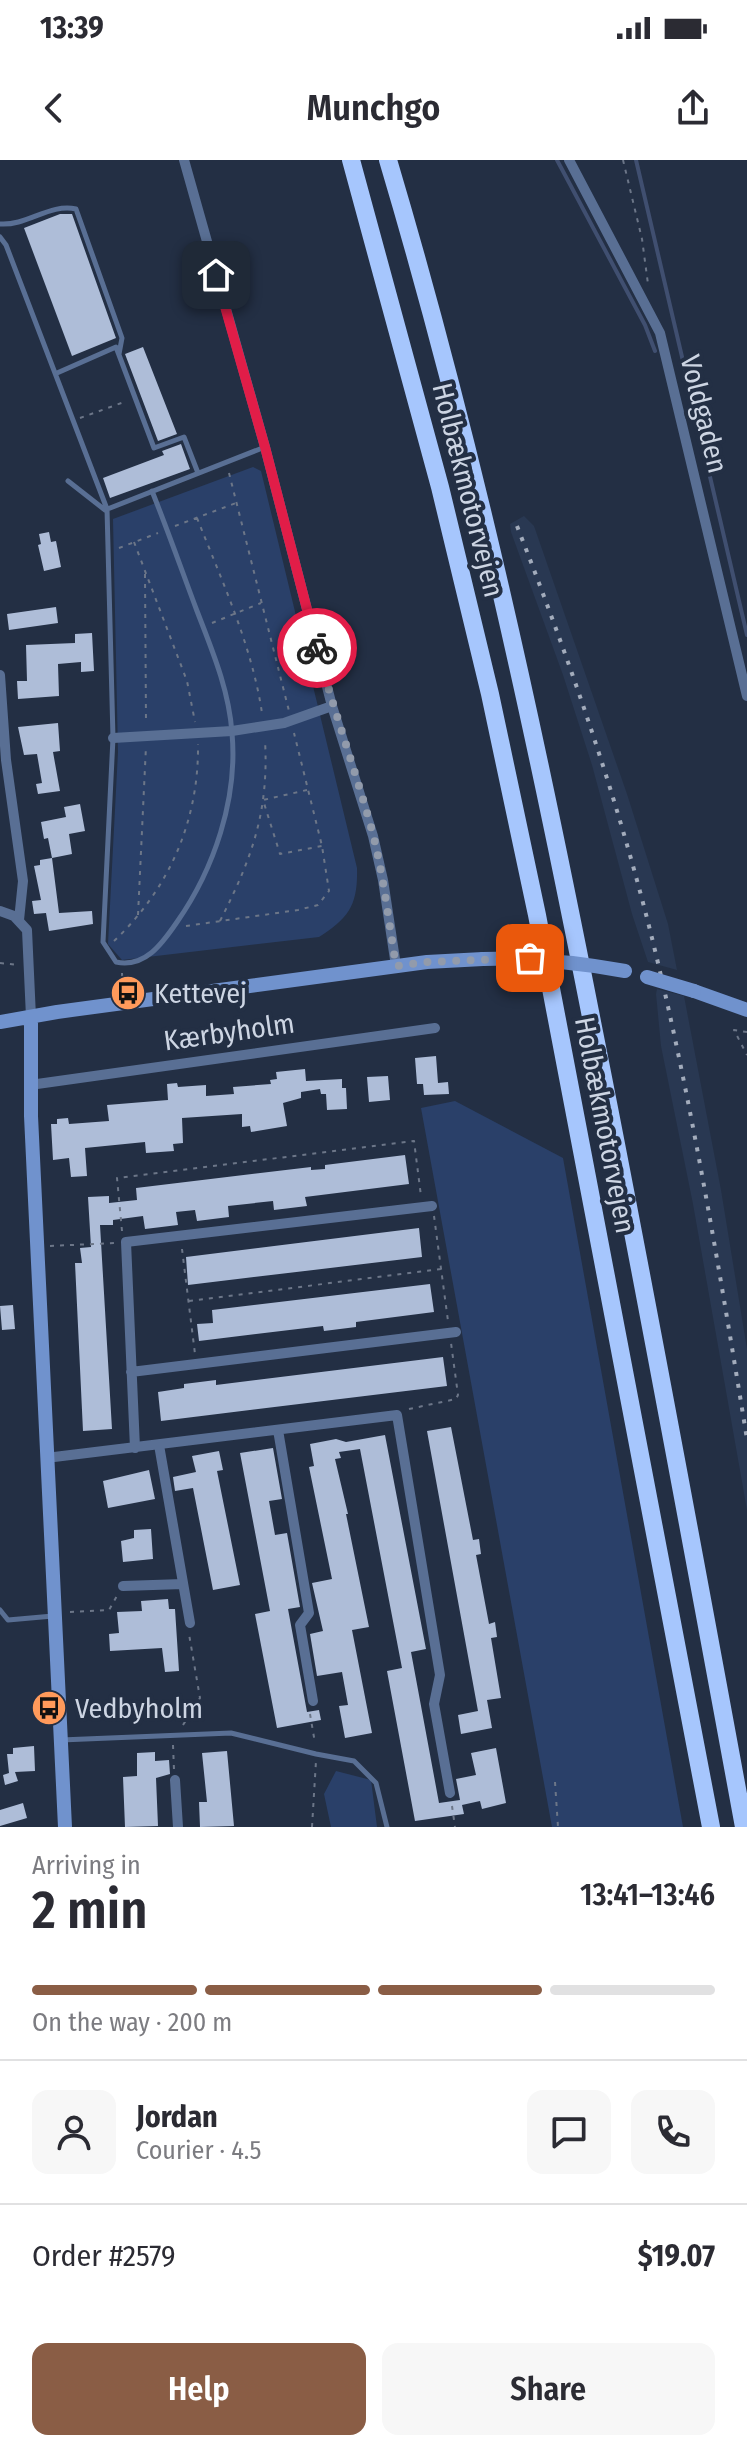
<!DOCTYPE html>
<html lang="en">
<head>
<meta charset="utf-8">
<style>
  :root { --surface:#fff; --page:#f7f7f7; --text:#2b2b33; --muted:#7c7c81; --line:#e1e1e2; --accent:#8a5d45 }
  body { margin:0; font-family:"Fira Sans Condensed",sans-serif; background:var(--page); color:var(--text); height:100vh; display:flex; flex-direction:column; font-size:30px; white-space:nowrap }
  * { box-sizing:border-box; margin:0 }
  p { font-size:26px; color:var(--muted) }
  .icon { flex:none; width:44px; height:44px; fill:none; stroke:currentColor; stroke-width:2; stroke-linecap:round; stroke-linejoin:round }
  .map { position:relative; height:1667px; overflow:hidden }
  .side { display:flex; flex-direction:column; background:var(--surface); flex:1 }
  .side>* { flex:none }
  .pin { position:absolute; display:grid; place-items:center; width:68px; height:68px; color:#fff; margin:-34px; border-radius:16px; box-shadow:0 4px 12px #0006 }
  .courier { position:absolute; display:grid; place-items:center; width:80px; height:80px; margin:-40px; border:6px solid #e11d48; border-radius:50%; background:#fff; color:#222; box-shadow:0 2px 10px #0007 }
  .overview em { font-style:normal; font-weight:600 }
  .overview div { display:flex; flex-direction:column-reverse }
  .overview { display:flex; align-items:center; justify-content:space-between; height:136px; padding:0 32px }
  h1 { font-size:52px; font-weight:600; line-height:60px }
  .bar { display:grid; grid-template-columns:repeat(4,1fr); gap:12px 8px; align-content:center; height:96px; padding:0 32px }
  .bar i { height:10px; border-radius:6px; background:var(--line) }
  .bar .current { background:var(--accent) }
  .bar p { grid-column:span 4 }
  .line { display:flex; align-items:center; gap:20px; padding:0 32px; border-top:2px solid var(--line) }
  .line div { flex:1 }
  .round { display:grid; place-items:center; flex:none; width:84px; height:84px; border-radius:16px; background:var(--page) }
  .primary-button { display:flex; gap:16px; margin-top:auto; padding:16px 32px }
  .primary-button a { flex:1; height:92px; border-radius:16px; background:var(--accent); color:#fff; font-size:32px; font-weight:600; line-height:92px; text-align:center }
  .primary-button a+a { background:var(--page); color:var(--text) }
  .status { display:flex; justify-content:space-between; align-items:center; height:56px; padding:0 40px; background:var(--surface); direction:ltr }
  .status svg { height:22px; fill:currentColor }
  header { display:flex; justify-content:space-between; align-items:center; height:104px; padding:0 32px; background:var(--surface); font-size:36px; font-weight:600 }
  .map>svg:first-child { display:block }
</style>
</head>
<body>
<div class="status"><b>13:39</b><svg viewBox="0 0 49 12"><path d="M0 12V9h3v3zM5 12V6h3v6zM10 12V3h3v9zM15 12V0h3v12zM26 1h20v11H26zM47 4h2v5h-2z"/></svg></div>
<header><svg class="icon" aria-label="back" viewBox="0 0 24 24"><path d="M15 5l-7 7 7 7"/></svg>Munchgo<svg class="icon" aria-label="share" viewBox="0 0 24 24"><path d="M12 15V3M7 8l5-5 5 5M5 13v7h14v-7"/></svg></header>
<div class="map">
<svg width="747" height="1667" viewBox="0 0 747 1667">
  <rect width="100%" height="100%" fill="#232f44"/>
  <!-- built -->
  <path fill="#293852" d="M524,356l10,10 93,268 41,130 9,46 -29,-8 -16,-48 -40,-149 -29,-90 -52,-143 -1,-8z
    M657,829l27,7 37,194 26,159v161l-54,-306 -32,-158 -5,-52z"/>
  <!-- green -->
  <path fill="#2a4069" d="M253,307l8,4 96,397c1,37 -8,50 -38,69l-197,23 -14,-16 10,-192 -5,-233z
    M455,941l108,57 120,669h-131l-131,-719z
    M336,1611l35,9 6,47h-46l-7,-33z"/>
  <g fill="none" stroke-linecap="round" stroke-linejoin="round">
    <!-- stream -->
    <path stroke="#404f70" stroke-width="4" d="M557,0l88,165 10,26
      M636,0l111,475"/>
  </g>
  <!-- building -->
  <path fill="#aebdd8" d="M60,54h12l44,124 -44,18 -48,-128z
    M143,187l34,87 -19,7 -33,-87z
    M181,284l9,25 -80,29 -7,-20 61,-23 -2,-4z
    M49,372l2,10 5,-1 5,26 -17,4 -6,-26 3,-1 -2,-10z
    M56,447l2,16 -49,7 -2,-16z
    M92,473l2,38 -13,1v-10l-23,2 1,32 -41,3 -1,-18h10l-1,-36 49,-2v-9z
    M58,563l2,28 -7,1 7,39 -22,3 -2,-10 6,-1 -5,-29 -13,1 -6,-28z
    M80,644l5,27 -16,3 3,20 -20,4 -4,-20 -4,1 -3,-17 25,-5 -2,-10z
    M52,698l7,55 33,-2 1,13 -44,7 -3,-18 -12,1 -2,-13 9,-1 -7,-34 6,-1v-5z
    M436,896l2,27 10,-1 1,12 -25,1 -1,-11h-6l-2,-26z
    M305,909l1,12 36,-2v9h4l1,21 -20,1 -1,-16h-5l-1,-5 -19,3v6l-18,5 4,23 -36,6 -1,-6 -8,1v-13l-60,4 1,25 -10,1 1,7 -28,2 -1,-11 -60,6 2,28 -16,1 -2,-19 -16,2 -2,-36h6v-5l11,-1 1,6 40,-3 -2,-16 61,-5 -1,-16 10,-1 1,4 28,-2v11l28,-2 -1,-7 38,-3 -1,-4 7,-1 -1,-7z
    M388,916l2,24 -21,2 -2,-25z
    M405,995l4,29 -104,13 2,9 -33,4 -1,-9 -45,5 1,11 -32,4 -2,-11 -19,2 2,13 -33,4 -2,-13 -30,4v5h-13l12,204 -29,2 -8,-168h7l-2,-15 11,-1 -3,-50 21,-1v7l28,-3 -1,-12 175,-21v3l14,-1v-4z
    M419,1068l3,29 -234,28 -2,-28z
    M430,1124l4,28 -78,10v5l-32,4 -1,-5 -124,15 -2,-17 16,-1 -1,-13z
    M13,1145l2,24 -13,1 -2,-24z
    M443,1197l4,29 -286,35 -3,-29 26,-4v-4l32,-4v5z
    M451,1267l22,113 6,-1 2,15 -5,1 13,69 6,-2 2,15 -6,1 10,60 -14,2 5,28 -31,6 -3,-19 20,-4 -51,-280z
    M385,1275l41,214 -15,3 28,151 21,-3 -4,-21 20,-4 -5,-22 25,-5 10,55 -24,6 -2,-8 -18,4 2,9 -49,7 -28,-150 15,-3 -42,-219 -21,3 2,6 -6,1 13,55h-2l23,113 -17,3 20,103 -27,5 -6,-32 9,-1 -6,-33 -25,4 -7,-42 13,-3 -11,-48 20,-4 -23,-112 5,-1 -4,-22 26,-5 10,3z
    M273,1288l9,51 -13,2 6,34 12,-2 13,74 -12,2 19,103 12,-2 2,10 -44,8 -22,-114 15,-3 -30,-158z
    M219,1291l4,19 -6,1 23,114 -27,5 -20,-102 -18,3 -2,-14 23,-5 -4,-16z
    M149,1310l6,29 -47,9 -5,-27z
    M151,1369l2,30 -30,3 -2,-21 13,-3v-8z
    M168,1439l1,10h6l4,62 -14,1 -3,-24 -52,3 -1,-17 10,-1 -2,-21 25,-1 -1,-10z
    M34,1586l1,25 -20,1 3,9 -13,4 -2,-10 9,-3 -3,1 -2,-19h6v-6z
    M227,1591l7,75 -34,1 -1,-25h8l-5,-49z
    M155,1592v9l14,-1 1,14 -14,4 2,48 -33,1 -2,-50 14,-1v-23z
    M23,1643l4,15 -27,8v-16z"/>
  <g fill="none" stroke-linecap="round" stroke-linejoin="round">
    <!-- path -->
    <path stroke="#6c7688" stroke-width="2" stroke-dasharray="4 6" stroke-linecap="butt" d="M623,0l19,79 6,45
      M80,258l47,-17
      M229,313l60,238
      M197,358c25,63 55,128 65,195
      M175,366l61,-23
      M134,382l53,139 8,41
      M119,388l39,-15
      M145,414l1,150
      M212,463l49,-20
      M307,630l-44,10 17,54 42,-8
      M138,755l8,-169
      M220,761c32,-63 49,-109 45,-181
      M186,766l112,-16 20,-5 11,-14 -7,-45 -28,-113
      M114,781c55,-52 85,-120 84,-197
      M0,803l19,2
      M122,813l1,17
      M747,872l-13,-2 13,25
      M434,1056l14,105
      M122,1071l-5,-53 297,-37 7,55
      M50,1086l65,-3
      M182,1089l13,105
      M189,1141l252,-32
      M409,1249l47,-10 2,-4 -7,-52
      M70,1452l39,-2 9,-16
      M310,1554l5,29
      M183,1565l17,-27 -11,-64
      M173,1585l1,25
      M555,1622l3,45
      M452,1646l3,21
      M312,1667l4,-66"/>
    <!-- lane -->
    <path stroke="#596f94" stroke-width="5" d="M0,64c27,2 50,-21 76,-15l46,129 -3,16
      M0,77l6,8 101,264 6,229 -10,204 13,20c29,6 46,-18 61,-40 37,-53 61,-123 55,-189 -3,-43 -20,-83 -35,-122 -15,-40 -29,-80 -45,-120
      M57,213l59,-26 38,101 30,-11 14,36
      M68,321l37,29 160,-63
      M0,1450l8,10 45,-4
      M61,1580l170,-7 85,21 38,7 22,22 11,44"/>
    <!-- street -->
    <path stroke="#596f94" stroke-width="10" d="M184,0l81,287 67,259 41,130 10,44 13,86
      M569,0l91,173 87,363
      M0,515l6,85 17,121 -4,39
      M113,578l119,-7 52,-8 48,-17
      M0,751l14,5 13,14 4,87
      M30,925l405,-57
      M131,1212l325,-40
      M278,1270l31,183 -9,12 13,76
      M159,1285l31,178
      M135,1288l-9,-206 306,-36
      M46,1298l351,-43 43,260 -6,29 16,89
      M123,1426l60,-2
      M175,1620l3,47"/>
    <!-- secondary -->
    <path stroke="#7092cd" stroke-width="14" d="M694,831l53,19
      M31,857v99l34,711
      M0,862l57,-10 370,-50 56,-3"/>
    <!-- highway -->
    <path stroke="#a6c6fd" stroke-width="18" d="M351,0l89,327 50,207 47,221 174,912
      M388,0c85,285 148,576 205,867 53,266 102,533 151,800"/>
    <!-- rail -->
    <path stroke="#a3acbc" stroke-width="4" stroke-dasharray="4 8" stroke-linecap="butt" d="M517,366c56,143 106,288 141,437 37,157 63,317 89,476"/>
    <!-- secondary-bridge -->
    <path stroke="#7092cd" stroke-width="14" d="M483,799c48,-1 94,3 142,12
      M647,817l47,14"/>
  </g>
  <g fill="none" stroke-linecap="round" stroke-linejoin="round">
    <!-- done -->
    <path stroke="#929bab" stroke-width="8" stroke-dasharray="0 14.4" d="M317,488c17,64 40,126 57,190 10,42 15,85 22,128l31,-4 103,-4"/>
    <!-- route -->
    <path stroke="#e11d48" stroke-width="10" d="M216,115l49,172 52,201"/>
  </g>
  <!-- icons -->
  <defs>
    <g id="bus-disc" transform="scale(1.8)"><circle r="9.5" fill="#ff9a5b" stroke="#232f44"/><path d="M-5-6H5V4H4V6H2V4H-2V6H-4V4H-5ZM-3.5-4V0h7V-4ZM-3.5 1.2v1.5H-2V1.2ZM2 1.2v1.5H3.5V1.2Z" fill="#111"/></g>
  </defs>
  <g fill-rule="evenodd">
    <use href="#bus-disc" x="128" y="833"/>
    <use href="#bus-disc" x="49" y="1548"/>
  </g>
  <g text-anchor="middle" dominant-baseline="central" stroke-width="8" stroke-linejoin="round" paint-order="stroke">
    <!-- street labels -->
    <g font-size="28" fill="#cdd5e3" stroke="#232f44">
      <text transform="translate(704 254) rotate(76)">Voldgaden</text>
      <text transform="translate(468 330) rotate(76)">Holbækmotorvejen</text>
      <text transform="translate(229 872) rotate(-8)">Kærbyholm</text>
      <text transform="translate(605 965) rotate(79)">Holbækmotorvejen</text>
    </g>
    <!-- poi labels -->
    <g font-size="28" fill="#cdd5e3" stroke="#232f44" text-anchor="start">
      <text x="154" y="833">Kettevej</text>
      <text x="75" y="1548">Vedbyholm</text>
    </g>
  </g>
</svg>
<div class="pin" style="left:530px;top:798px;background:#ea580c"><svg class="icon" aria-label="bag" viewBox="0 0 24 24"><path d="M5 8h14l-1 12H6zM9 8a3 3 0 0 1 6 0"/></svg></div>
<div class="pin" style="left:216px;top:115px;background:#1f2937"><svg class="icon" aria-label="home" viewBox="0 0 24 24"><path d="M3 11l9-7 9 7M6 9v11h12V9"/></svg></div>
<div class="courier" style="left:317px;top:488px"><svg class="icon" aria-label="bike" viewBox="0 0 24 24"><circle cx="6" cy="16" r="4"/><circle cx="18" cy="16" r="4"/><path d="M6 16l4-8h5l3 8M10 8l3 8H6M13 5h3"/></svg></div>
</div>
<section class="side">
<div class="overview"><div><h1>2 min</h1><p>Arriving in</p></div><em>13:41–13:46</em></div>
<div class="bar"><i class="current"></i><i class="current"></i><i class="current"></i><i></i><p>On the way · 200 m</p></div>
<div class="line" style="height:144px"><a class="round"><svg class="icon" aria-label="person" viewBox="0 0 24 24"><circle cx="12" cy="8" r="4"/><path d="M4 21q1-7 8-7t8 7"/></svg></a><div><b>Jordan</b><p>Courier · 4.5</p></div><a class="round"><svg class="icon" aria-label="chat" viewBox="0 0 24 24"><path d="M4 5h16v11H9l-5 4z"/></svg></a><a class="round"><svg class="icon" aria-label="phone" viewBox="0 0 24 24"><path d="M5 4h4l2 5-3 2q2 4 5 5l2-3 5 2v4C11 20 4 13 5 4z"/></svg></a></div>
<div class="line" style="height:104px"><div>Order #2579</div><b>$19.07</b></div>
<div class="primary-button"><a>Help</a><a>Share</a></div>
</section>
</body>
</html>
